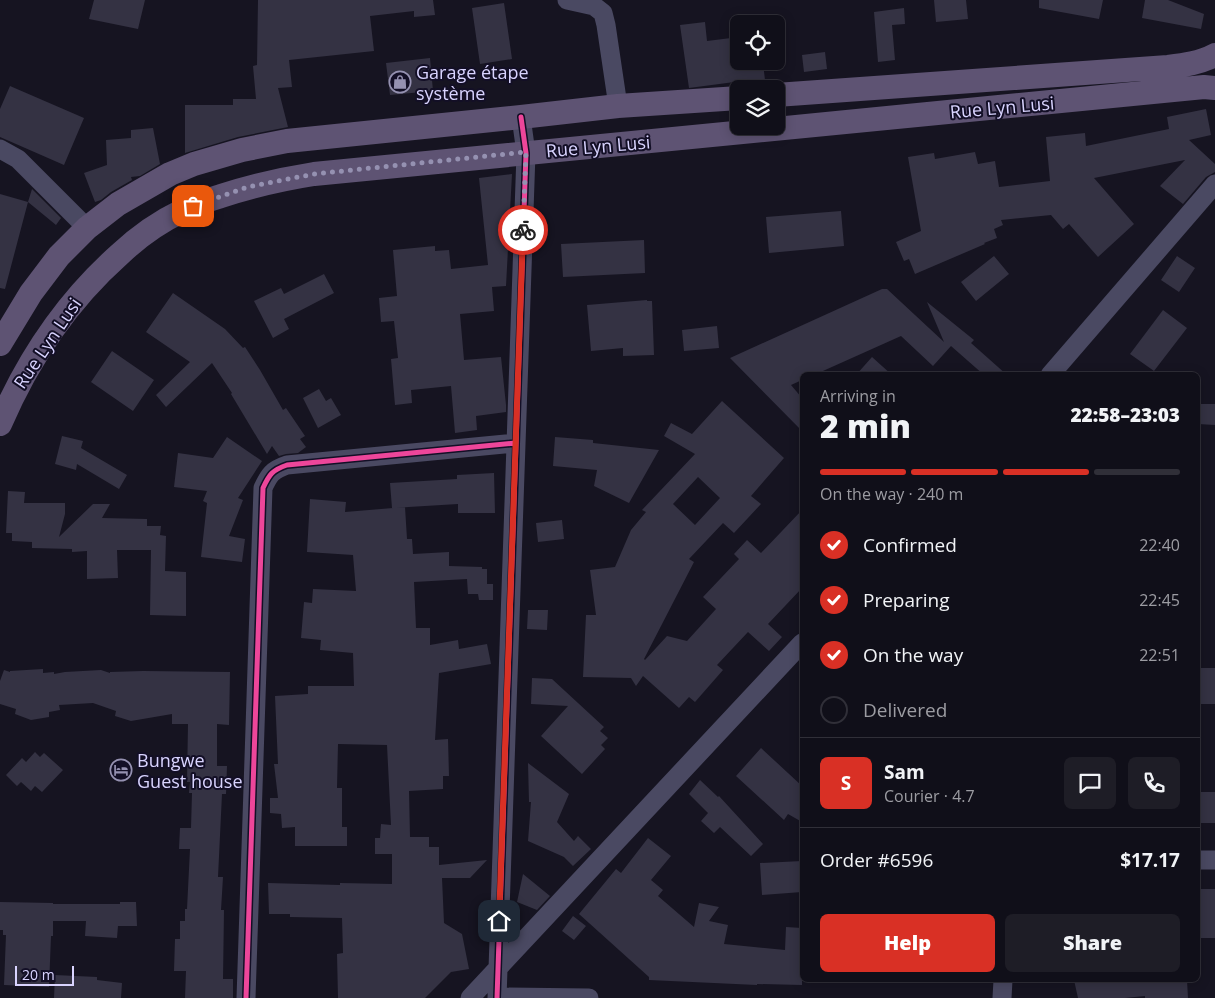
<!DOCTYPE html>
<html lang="en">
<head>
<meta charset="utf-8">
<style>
  :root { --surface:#100f19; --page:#1e1d26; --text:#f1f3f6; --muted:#9c9ca2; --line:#302f38; --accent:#d93025 }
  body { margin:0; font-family:"Open Sans",sans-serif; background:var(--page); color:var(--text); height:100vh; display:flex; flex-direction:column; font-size:19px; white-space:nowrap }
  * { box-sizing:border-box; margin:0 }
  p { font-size:16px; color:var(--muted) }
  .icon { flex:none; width:28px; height:28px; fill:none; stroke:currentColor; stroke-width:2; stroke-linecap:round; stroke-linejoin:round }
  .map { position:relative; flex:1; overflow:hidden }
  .panel { position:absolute; left:800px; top:372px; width:400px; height:610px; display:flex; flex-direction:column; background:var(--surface); border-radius:8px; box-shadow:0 2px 12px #0003,0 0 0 1px var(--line) }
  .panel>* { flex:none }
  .tools { position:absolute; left:730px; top:15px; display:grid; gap:10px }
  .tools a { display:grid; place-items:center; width:55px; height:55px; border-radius:8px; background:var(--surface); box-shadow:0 2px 12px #0003,0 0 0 1px var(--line); font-size:25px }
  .scale { position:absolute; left:15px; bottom:12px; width:59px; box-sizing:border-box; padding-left:5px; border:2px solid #d9d4ff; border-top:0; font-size:14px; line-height:18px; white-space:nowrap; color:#d9d4ff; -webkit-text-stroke:4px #130f26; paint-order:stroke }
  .pin { position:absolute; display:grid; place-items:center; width:42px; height:42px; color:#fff; margin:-21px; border-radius:10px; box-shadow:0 2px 8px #0006 }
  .courier { position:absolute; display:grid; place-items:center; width:50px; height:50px; margin:-25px; border:4px solid #d93025; border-radius:50%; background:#fff; color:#222; box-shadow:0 1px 6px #0007 }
  .headline em { font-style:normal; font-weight:800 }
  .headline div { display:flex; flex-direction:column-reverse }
  .headline { display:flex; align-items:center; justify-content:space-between; height:85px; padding:0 20px }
  h1 { font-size:32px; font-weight:800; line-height:38px }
  .bar { display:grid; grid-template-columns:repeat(4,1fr); gap:8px 5px; align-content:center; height:60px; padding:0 20px }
  .bar i { height:6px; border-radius:4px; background:var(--line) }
  .bar .on { background:var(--accent) }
  .bar p { grid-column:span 4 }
  .line { display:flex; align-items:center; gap:12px; padding:0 20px; border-top:1px solid var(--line) }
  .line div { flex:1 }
  .round { display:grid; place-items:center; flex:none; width:52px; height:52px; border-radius:8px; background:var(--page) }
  ol { padding:0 20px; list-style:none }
  li { display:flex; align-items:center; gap:15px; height:55px }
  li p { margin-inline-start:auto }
  li .icon { padding:5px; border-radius:50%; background:var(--accent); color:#fff; stroke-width:4 }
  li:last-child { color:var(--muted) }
  li i { width:28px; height:28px; border:2px solid var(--line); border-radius:50% }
  .primary-button { display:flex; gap:10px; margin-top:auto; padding:10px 20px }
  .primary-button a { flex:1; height:58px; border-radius:8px; background:var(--accent); color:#fff; font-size:20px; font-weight:800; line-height:58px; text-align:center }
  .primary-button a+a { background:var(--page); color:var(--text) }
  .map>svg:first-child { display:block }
</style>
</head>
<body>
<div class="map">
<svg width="1215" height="998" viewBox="0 0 1215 998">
  <rect width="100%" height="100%" fill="#161421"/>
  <!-- building -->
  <path fill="#343243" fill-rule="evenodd" d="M94,0h51l-7,29 -49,-10z
    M258,0h175l2,15 -21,2v-6l-44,5 4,35 -85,9 3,27 -14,1 10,39 -50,10 -53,16v-48h48v-6h23l-3,-33 4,-1z
    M934,0h32l2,19 -32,3z
    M1039,0h64l-4,19 -60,-11z
    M1145,0h23l36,14 -3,15 -59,-11z
    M504,3l8,56 -32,5 -8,-56z
    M904,8l1,16 -13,1 3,35 -17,2 -4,-50z
    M705,22l2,19 24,-3 3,28 29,-3 2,17 -22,2 -1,-1 -53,7 -9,-63z
    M825,52l2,17 -23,3 -2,-17z
    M430,58l3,33 -43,4 -4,-32z
    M10,86l74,32 -20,47 -64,-28v-28z
    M1206,109l5,26 -22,5 26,24v8l-9,5 -23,27 -23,-18 25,-26 -91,18 40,46 -36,33 -29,-33 -6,5 -12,-14 -50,5 2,5 -9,4 3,9 -13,5 1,1 -70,30 -6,-15 -5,2 -8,-19 25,-11 -13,-74 26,-4 1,6 40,-7 3,12 17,-3 4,26 51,-6 -4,-44 39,-4 1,13 83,-17 -2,-12z
    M153,128l7,36 -20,12 -9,1 1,3 -21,12 -10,8 -6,2 -11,-29 23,-8 -1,-25 25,-2v-8z
    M512,174l-6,112 -14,1 2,24 -34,3 4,46 37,-3 5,48v7l-30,4 1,14 -22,3 -4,-47 -40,4 1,13 -17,2 -4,-46 7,-1 -4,-37 -13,1 -2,-24 18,-2 -4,-46 42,-4v5l14,-1 2,19 37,-4 -9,-87z
    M32,189l29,29 -5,7 -28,-23z
    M0,194l28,8 -23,87 -5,-1z
    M841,211l3,35 -75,7 -3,-36z
    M644,240l1,33 -82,4 -2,-33z
    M994,256l15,18 -33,27 -15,-19z
    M1177,256l18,12 -16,24 -18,-12z
    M324,274l10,19 -50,26 5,10 -16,9 -19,-37 27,-13 3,6z
    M882,289h5l57,53 -17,-40 47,38 -3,3 36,32h-23l-33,-29 -18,20 -32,-30 -87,39h-12v5l-11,5 11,13v33l-72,-73z
    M173,293l52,36 18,19 2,-1 15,23 23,40 3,-2 19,28 -5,3 6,8 -8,6 -12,1 -7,2 -7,-10 -5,8 -36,-60 1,-1 -20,-30 -46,44 -10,-12 34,-33 -44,-30z
    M647,300v1h5l2,54 -31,1v-8l-32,3 -4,-46z
    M1163,310l24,18 -33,43 -24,-17z
    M717,326l2,22 -35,3 -2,-21z
    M112,351l42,29 -21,31 -42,-29z
    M872,357l20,18h-36z
    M319,389l7,12 5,-3 10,17 -23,13 -15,-30z
    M722,401l62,57 -33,38 10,8 -27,29 -11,-10 -34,36 5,3 -50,97 1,1 22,-24 20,5 29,-32 -13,-12 36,-38 -5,-5 13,-14 14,13 41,-43v78l-34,36 14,13 -13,14 -21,-19 -31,33 6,5 -28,32 -6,-5 -10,11 -36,-32 -7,10 -5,-8 -48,-1 3,-62h10l-6,-45 25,-3 16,-37 15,-18 -4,-2 53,-56 -31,-18 7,-13 21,11zM698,477l22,21 -25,27 -22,-21z
    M1198,404h17v21l-17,-1z
    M62,436l21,5 -2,7 46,27 -8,14 -42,-25 -1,6 -21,-6z
    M227,437l35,24 -24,37 5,2 -14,36 16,3 -3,23 -41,-5 6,-54 -4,-2 4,-10 -33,-4 4,-34 35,5z
    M555,437l38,3v3l66,7 -30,53 -35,-17 3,-16 -44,-4z
    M494,473l1,40h-37v-9l-66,4 -2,-25 67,-4v-4z
    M8,491l17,1 -1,11h41v11l-6,23 34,-33h17l-8,14 45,1v7h14l-1,9 6,1 -1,35 21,1v44l-36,-1 1,-65h-34l1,28 -31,1v-28l-15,1v-3l-40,-1v-6l-20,-1v-8h-6z
    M310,499l36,3 -1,10 60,-5 2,32h5l1,15 36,-2v14l33,1v2h5v15h6v16h-14l-1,-6h-10l-1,-15 -53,3 2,46h14v17l28,-5 1,9 28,-5 4,20 -52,9 -4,67 13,-1 1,37h-6v13l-34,2 1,46h19v10h10v18l48,-5 -17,18h-28l2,45 18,11 7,35 -18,3 -26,26h-87l-1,-44 6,-1 -1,-35 -52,-1v-3h-21l-1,-31 72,2v-2l52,1v-30h-17v-16h5l1,-14 10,1 -4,-80 -49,-1 -1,44h5v39h5v19h-52v-19l-13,1 -1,-14 -11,-1v-15h8l-4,-34h4l-3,-68 33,-2v-8h46l-1,-33 -33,-3 1,-10 -20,-2 3,-36 8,1 1,-14 43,2 -3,-36 -46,-3z
    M562,520l2,19 -26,3 -2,-19z
    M528,610h20l-1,20 -20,-1z
    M1198,668h17v36h-17z
    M43,669v4l11,-1v2l11,-2 36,-2 9,3v-1l33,-1 87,1 -1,53 -12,-1v42h10l-1,28h-4l-4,83h5l-2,33h3l-1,69h10v19h-48l1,-27h-12l1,-32h5v-18h5v-12h2l3,-60h-11l1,-21h11l1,-35h-3l1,-11h-3l1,-58h-16v-10l-41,7 -16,-5 1,-5 -23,-8 -34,2 1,5 -11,2v5l-18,3 -16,-6 1,-5 -16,-5v-23l4,-11 6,2v-1z
    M532,678l20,1 52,48 -4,4 8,7 -7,7 4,4 -23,25 -41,-38 27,-30 -37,-2z
    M761,748l41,38v36l-14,-8 -4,6 -48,-44z
    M35,752l5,5 4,-4 19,17 -21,22 -7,-6 -4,5 -10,-9 -4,4 -11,-11 16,-17 4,4z
    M528,763l41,31 -12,28 17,19 4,-5 13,13 -18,17 -9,-9 -36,-16 3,-39h-2z
    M700,780l18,17 1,-1 44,48 -12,12 -31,-29 -6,6 -13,-12 7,-8 -19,-19z
    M1198,792h17v31h-17z
    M648,838l23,18 -20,24 12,10 -5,6 36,31 5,-24 20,4 -10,14 19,4 -4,19 61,6 1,-23 16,1v57l-45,-1v1l-108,-5v-3l-70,-63 37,-45 5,4z
    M802,861v31l-40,3 -2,-32z
    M523,874l27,22 -13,14 -20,-8z
    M1198,889h17v49h-17z
    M0,902l53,1v1h67v-2h16l1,24h-19l-1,12 -32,-2 1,-15h-33v15h-2l-2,51 -45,-2 2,-50h-3v-5h-3z
    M573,916l13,10 -12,14 -12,-9z
    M55,975l42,2v3l25,3 -1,15h-67z
    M1074,980h113l1,18h-43v-2l-20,2h-47z"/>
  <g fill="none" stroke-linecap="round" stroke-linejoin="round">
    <!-- minor -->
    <path stroke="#4a4962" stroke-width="19" d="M567,0l27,6 9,7 3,12 12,81
      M0,149l18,10 69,69
      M1050,375l165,-191
      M1198,860h17
      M497,997l92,1
      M246,998l17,-510c6,-13 9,-18 24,-23l229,-22
      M470,998l332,-355
      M497,998l29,-845 -5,-36
      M1002,998l1,-18"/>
    <!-- major -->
    <path stroke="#5e5373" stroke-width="24" d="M776,95l392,-28c16,-2 32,-4 47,-12
      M0,344l31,-51 28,-37 28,-28 31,-24 52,-30 24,-10 48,-14 45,-9 234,-24 97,-11 121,-8
      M0,424c28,-65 67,-123 120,-170 18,-17 39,-32 62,-43 12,-7 26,-11 39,-15 31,-10 61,-17 93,-22l890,-87 11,1"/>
    <!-- cycleway casing -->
    <g stroke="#130f26" stroke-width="8">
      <path id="cycleway" d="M246,998l17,-510c6,-13 9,-18 24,-23l229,-22
        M497,998l29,-845 -5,-36"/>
    </g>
    <!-- cycleway -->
    <use href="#cycleway" stroke="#ed469a" stroke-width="5"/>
  </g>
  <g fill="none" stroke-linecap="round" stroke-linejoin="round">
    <!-- done -->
    <path stroke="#9591b1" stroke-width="5" stroke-dasharray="0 9" d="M193,206l55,-19 66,-13 212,-22 -3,78"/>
    <!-- route -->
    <path stroke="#d93025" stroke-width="6" d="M499,921l24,-691"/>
  </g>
  <!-- icons -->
  <defs>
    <g id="shop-ring" transform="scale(1.125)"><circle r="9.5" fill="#130f26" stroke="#9591b1" stroke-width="1.5"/><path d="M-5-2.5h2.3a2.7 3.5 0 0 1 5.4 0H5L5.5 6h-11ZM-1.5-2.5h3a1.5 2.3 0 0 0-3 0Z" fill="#9591b1"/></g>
    <g id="hotel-ring" transform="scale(1.125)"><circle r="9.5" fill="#130f26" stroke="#9591b1" stroke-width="1.5"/><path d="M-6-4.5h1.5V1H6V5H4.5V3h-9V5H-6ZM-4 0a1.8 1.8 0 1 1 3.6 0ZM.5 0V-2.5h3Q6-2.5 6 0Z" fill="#9591b1"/></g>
  </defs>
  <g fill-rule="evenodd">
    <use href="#shop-ring" x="400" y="82"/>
    <use href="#hotel-ring" x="121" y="770"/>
  </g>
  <g text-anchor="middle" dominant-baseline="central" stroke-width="4" stroke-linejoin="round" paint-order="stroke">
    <!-- poi labels -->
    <g font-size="18" fill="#d9d4ff" stroke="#130f26" text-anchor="start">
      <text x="416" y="72">Garage étape<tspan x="416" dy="21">système</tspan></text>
      <text x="137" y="760">Bungwe<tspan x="137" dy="21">Guest house</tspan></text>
    </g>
    <!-- street labels -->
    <g font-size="18" fill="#d9d4ff" stroke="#130f26">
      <text transform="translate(1002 107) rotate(-5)">Rue Lyn Lusi</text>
      <text transform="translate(598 146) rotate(-5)">Rue Lyn Lusi</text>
      <text transform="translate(47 343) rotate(-56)">Rue Lyn Lusi</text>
    </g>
  </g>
</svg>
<div class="tools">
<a><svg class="icon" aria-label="locate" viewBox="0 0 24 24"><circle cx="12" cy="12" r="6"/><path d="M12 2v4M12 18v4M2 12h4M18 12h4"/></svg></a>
<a><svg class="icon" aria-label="layers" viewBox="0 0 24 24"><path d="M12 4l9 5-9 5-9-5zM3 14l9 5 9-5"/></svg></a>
</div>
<div class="scale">20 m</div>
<div class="pin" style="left:193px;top:206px;background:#ea580c"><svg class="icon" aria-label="bag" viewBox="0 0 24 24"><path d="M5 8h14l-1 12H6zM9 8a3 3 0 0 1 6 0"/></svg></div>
<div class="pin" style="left:499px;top:921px;background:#1f2937"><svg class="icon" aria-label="home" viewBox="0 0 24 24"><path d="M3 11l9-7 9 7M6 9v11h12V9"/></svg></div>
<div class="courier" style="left:523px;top:230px"><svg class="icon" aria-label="bike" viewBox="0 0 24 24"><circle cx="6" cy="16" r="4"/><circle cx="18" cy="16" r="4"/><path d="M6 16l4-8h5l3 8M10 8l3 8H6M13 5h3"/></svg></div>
<section class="panel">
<div class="headline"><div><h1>2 min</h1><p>Arriving in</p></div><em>22:58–23:03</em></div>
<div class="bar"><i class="on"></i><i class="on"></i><i class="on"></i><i></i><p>On the way · 240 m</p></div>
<ol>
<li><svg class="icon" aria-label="check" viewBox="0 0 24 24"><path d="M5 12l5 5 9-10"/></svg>Confirmed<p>22:40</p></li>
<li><svg class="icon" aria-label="check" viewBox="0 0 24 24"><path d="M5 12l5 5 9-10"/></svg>Preparing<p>22:45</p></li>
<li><svg class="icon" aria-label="check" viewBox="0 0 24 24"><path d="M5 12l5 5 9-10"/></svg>On the way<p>22:51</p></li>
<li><i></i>Delivered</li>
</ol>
<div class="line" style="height:90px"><b class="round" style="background:var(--accent);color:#fff">S</b><div><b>Sam</b><p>Courier · 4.7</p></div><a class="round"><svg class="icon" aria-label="chat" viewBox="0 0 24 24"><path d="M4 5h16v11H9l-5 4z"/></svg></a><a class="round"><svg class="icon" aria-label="phone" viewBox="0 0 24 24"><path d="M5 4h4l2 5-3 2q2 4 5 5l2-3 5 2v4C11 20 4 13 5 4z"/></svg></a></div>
<div class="line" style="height:65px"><div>Order #6596</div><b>$17.17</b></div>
<div class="primary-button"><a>Help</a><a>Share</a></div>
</section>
</div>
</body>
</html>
